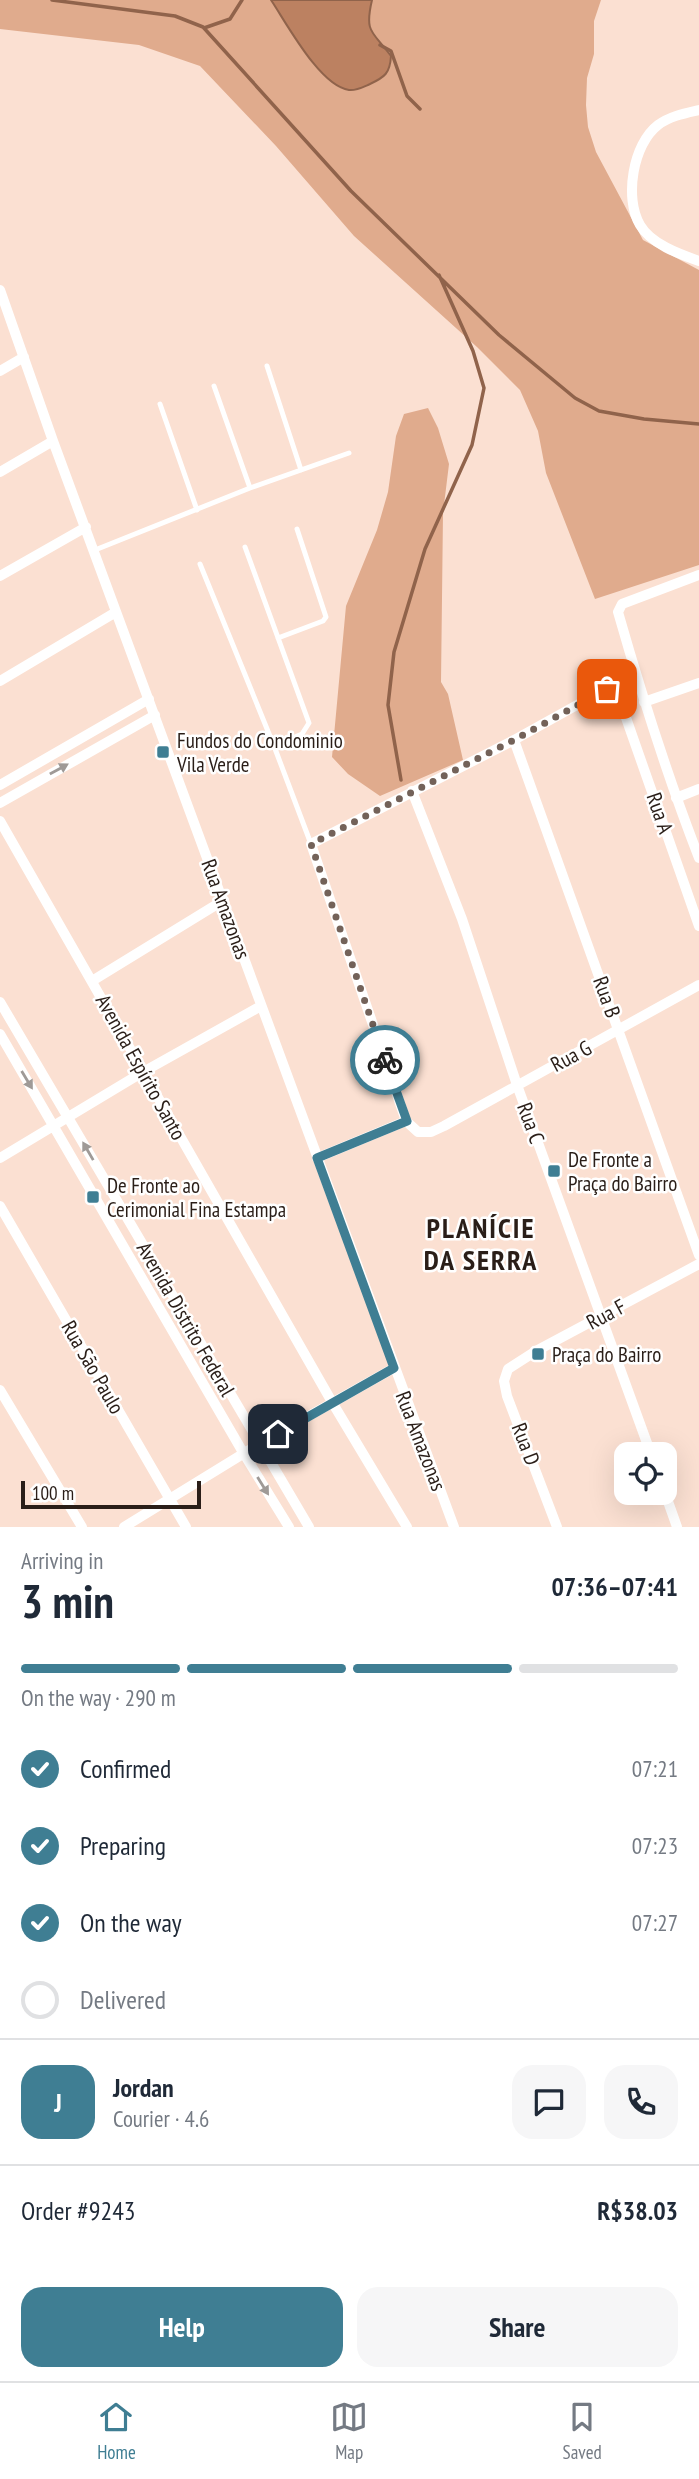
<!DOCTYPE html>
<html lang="en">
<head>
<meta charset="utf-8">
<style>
  :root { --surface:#fff; --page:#f6f6f7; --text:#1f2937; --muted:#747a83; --line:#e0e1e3; --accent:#3f7e93 }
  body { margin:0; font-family:"PT Sans Narrow",sans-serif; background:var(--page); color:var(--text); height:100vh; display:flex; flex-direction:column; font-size:26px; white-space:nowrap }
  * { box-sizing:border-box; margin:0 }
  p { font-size:23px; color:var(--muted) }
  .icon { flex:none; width:38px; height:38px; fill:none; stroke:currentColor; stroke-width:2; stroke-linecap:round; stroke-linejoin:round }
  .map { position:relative; height:1527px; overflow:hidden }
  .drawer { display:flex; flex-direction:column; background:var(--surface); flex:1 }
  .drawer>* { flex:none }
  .tools { position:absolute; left:614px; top:1442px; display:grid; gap:14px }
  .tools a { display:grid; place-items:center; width:63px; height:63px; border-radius:14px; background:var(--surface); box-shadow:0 7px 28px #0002; font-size:35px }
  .scale { position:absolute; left:21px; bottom:18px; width:180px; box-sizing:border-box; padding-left:7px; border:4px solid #2a1e18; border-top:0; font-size:19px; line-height:24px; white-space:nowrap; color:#2a1e18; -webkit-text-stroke:5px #fff; paint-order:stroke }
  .pin { position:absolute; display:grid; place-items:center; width:60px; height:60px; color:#fff; margin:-30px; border-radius:14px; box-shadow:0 4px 10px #0006 }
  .courier { position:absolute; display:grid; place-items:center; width:70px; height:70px; margin:-35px; border:5px solid #3f7e93; border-radius:50%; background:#fff; color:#222; box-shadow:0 2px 9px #0007 }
  .head em { font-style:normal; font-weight:700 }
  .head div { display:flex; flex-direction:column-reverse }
  .head { display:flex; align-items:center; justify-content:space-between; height:119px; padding:0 21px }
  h1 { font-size:46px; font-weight:700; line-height:52px }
  .bar { display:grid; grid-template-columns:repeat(4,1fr); gap:10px 7px; align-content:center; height:84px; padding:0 21px }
  .bar i { height:9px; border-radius:5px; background:var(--line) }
  .bar .active { background:var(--accent) }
  .bar p { grid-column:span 4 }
  .line { display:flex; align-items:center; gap:18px; padding:0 21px; border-top:2px solid var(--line) }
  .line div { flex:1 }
  .round { display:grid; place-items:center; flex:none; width:74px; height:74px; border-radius:21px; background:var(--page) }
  ol { padding:0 21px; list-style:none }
  li { display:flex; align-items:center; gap:21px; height:77px }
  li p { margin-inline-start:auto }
  li .icon { padding:7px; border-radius:50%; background:var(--accent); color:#fff; stroke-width:4 }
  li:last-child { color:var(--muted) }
  li i { width:38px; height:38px; border:4px solid var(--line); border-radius:50% }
  .action { display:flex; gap:14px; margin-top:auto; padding:14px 21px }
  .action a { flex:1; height:80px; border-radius:21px; background:var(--accent); color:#fff; font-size:28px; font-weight:700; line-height:80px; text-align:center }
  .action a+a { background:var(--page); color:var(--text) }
  .dock { display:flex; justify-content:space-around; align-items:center; height:98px; border-top:2px solid var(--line); background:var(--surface); font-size:19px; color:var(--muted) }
  .dock a { display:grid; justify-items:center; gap:4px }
  .dock .active { color:var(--accent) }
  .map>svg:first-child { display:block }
</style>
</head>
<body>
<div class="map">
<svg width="699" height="1527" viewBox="0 0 699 1527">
  <rect width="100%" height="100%" fill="#fbe0d2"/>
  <!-- green -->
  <path fill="#e0ab8d" d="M0,0h271l44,65 25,23 44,-41c-18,-17 -17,-25 -12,-47h229l-7,21v33l-7,24 -1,27 2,22 8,25 47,88 56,30v295l-104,34 -49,-126 -8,-42 -18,-41 -43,-43 -123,-111 -78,-90 -76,-80 -61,-21 -139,-16z
    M428,408l10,20 11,36 -6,49 -2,169 7,12 15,66 -83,36 -32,-22 -16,-17 14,-151 31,-76 11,-38 8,-56 8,-22z"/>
  <!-- water -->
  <path fill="#bc8161" stroke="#90634b" stroke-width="2" d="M271,0h101c-8,34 1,31 19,56 -1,17 -6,21 -21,28 -7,3 -14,7 -21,6 -29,-4 -62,-66 -78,-90z"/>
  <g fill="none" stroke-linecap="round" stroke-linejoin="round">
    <!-- stream -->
    <path stroke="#90634b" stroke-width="3.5" d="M52,0l123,16 28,11 148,164 148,144 76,63 24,13 45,8 55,5
      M204,28l26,-9 12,-19
      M380,45l11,6 16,45 13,13
      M401,780l-13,-75 6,-53 31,-103 47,-104 12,-57 -11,-37 -34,-76"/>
    <!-- service -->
    <path stroke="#fff" stroke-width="5" d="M267,366l34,104
      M214,386l36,102
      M160,404l37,106
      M245,547l64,176 -7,11 -28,12
      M95,550l155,-62 99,-35
      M200,564l74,182 37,98
      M278,638l45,-17 3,-4 -29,-88"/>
    <!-- minor -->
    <path stroke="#fff" stroke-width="10" d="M699,110c-13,3 -29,6 -41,15 -25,19 -34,73 -18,100 11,19 39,29 59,36
      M0,290l53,151 401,1086
      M0,371l24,-14
      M0,472l53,-31
      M699,575l-77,29 -4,8c24,84 50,166 81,246
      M0,576l86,-49
      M0,681l116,-69
      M644,702l55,-19
      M514,740l185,515
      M0,785l149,-86
      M412,791l50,128 55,166 134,369
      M676,798l23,-9
      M0,803l155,-88
      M0,821l332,581 75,125
      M699,926l-81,-231 -6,-5h-8l-90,50 -203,104 95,277 12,11h13l13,-6 255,-141
      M92,981l132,-81
      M0,1002l309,525
      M0,1034l244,420 45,73
      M0,1158l143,-86 118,-66
      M317,1158l89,-37
      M0,1206l186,321
      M0,1390l82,137
      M665,1493l12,34
      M124,1527l135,-83 135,-76
      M557,1527l-50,-131 -3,-15 4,-12 28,-18 163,-87"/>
  </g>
  <!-- one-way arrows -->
  <defs><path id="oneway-solid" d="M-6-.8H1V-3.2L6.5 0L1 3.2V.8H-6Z" transform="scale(1.75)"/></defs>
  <g fill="#9f9a97">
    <use href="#oneway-solid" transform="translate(59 769) rotate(-29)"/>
    <use href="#oneway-solid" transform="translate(27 1080) rotate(59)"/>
    <use href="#oneway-solid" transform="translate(88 1151) rotate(-120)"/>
    <use href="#oneway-solid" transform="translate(263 1486) rotate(58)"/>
  </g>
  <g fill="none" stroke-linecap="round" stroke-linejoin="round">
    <!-- done -->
    <path stroke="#736259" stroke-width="7" stroke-dasharray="0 12.6" d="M385,1060l-74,-216 203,-104 93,-51"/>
    <!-- route -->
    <path stroke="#3f7e93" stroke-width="9" d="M278,1434l116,-66 -77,-210 90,-37 -22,-61"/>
  </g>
  <!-- markers -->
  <g fill="#3f7e93" stroke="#fff" stroke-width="2.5">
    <rect x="156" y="745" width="14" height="14" rx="3.5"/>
    <rect x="547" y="1164" width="14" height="14" rx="3.5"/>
    <rect x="86" y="1190" width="14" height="14" rx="3.5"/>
    <rect x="531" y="1347" width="14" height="14" rx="3.5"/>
  </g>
  <g text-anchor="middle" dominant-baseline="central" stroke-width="5" stroke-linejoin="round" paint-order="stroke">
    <!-- poi labels -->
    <g font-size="21" fill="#2a1e18" stroke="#fff" text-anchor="start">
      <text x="177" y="740">Fundos do Condominio<tspan x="177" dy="24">Vila Verde</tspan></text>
      <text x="568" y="1159">De Fronte a<tspan x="568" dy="24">Praça do Bairro</tspan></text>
      <text x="107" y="1185">De Fronte ao<tspan x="107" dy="24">Cerimonial Fina Estampa</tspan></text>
      <text x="552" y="1354">Praça do Bairro</text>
    </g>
    <!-- street labels -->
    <g font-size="21" fill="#2a1e18" stroke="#fff">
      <text transform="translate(660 813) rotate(71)">Rua A</text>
      <text transform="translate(226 909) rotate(70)">Rua Amazonas</text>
      <text transform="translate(607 997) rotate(70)">Rua B</text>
      <text transform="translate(571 1056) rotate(-28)">Rua G</text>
      <text transform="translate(141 1067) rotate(61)">Avenida Espírito Santo</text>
      <text transform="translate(531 1123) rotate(70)">Rua C</text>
      <text transform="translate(606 1314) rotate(-28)">Rua F</text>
      <text transform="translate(186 1319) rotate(60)">Avenida Distrito Federal</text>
      <text transform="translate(93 1367) rotate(60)">Rua São Paulo</text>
      <text transform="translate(421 1441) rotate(69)">Rua Amazonas</text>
      <text transform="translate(526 1444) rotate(69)">Rua D</text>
    </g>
    <!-- district labels -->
    <g font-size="28" font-weight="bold" letter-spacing="2" fill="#2a1e18" stroke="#fff">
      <text x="481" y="1227">PLANÍCIE<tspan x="481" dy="32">DA SERRA</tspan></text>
    </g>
  </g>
</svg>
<div class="tools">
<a><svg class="icon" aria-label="locate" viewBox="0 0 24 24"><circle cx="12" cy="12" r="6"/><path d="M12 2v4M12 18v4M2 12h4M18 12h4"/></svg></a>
</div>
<div class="scale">100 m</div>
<div class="pin" style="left:607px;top:689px;background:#ea580c"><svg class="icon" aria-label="bag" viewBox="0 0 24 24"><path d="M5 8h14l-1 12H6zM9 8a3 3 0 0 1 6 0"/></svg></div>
<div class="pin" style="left:278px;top:1434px;background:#1f2937"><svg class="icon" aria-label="home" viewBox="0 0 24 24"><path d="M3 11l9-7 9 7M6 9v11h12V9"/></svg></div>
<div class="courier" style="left:385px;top:1060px"><svg class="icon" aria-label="bike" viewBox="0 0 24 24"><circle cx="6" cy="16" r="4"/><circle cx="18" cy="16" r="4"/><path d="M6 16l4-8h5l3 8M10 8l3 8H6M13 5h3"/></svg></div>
</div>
<section class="drawer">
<div class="head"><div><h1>3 min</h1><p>Arriving in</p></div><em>07:36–07:41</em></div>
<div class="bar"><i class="active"></i><i class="active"></i><i class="active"></i><i></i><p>On the way · 290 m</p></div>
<ol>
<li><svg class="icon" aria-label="check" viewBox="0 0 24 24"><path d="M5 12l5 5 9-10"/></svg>Confirmed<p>07:21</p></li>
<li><svg class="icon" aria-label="check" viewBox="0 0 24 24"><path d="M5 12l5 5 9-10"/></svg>Preparing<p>07:23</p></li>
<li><svg class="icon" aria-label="check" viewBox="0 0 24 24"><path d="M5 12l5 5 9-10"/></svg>On the way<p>07:27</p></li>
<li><i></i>Delivered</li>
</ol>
<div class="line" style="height:126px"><b class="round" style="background:var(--accent);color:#fff">J</b><div><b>Jordan</b><p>Courier · 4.6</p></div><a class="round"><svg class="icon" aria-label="chat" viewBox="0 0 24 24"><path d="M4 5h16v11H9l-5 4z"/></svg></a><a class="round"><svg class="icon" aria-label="phone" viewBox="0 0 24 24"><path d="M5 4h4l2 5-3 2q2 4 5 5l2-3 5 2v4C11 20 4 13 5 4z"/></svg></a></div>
<div class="line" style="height:91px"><div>Order #9243</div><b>R$38.03</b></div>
<div class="action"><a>Help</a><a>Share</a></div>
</section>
<nav class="dock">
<a class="active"><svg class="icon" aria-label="home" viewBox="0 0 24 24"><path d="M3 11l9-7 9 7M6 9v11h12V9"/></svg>Home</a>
<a><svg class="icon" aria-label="map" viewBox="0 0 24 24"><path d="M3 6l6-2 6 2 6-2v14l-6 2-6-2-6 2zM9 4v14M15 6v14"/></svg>Map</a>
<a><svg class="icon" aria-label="saved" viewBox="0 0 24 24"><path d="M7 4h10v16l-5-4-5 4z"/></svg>Saved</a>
</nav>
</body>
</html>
